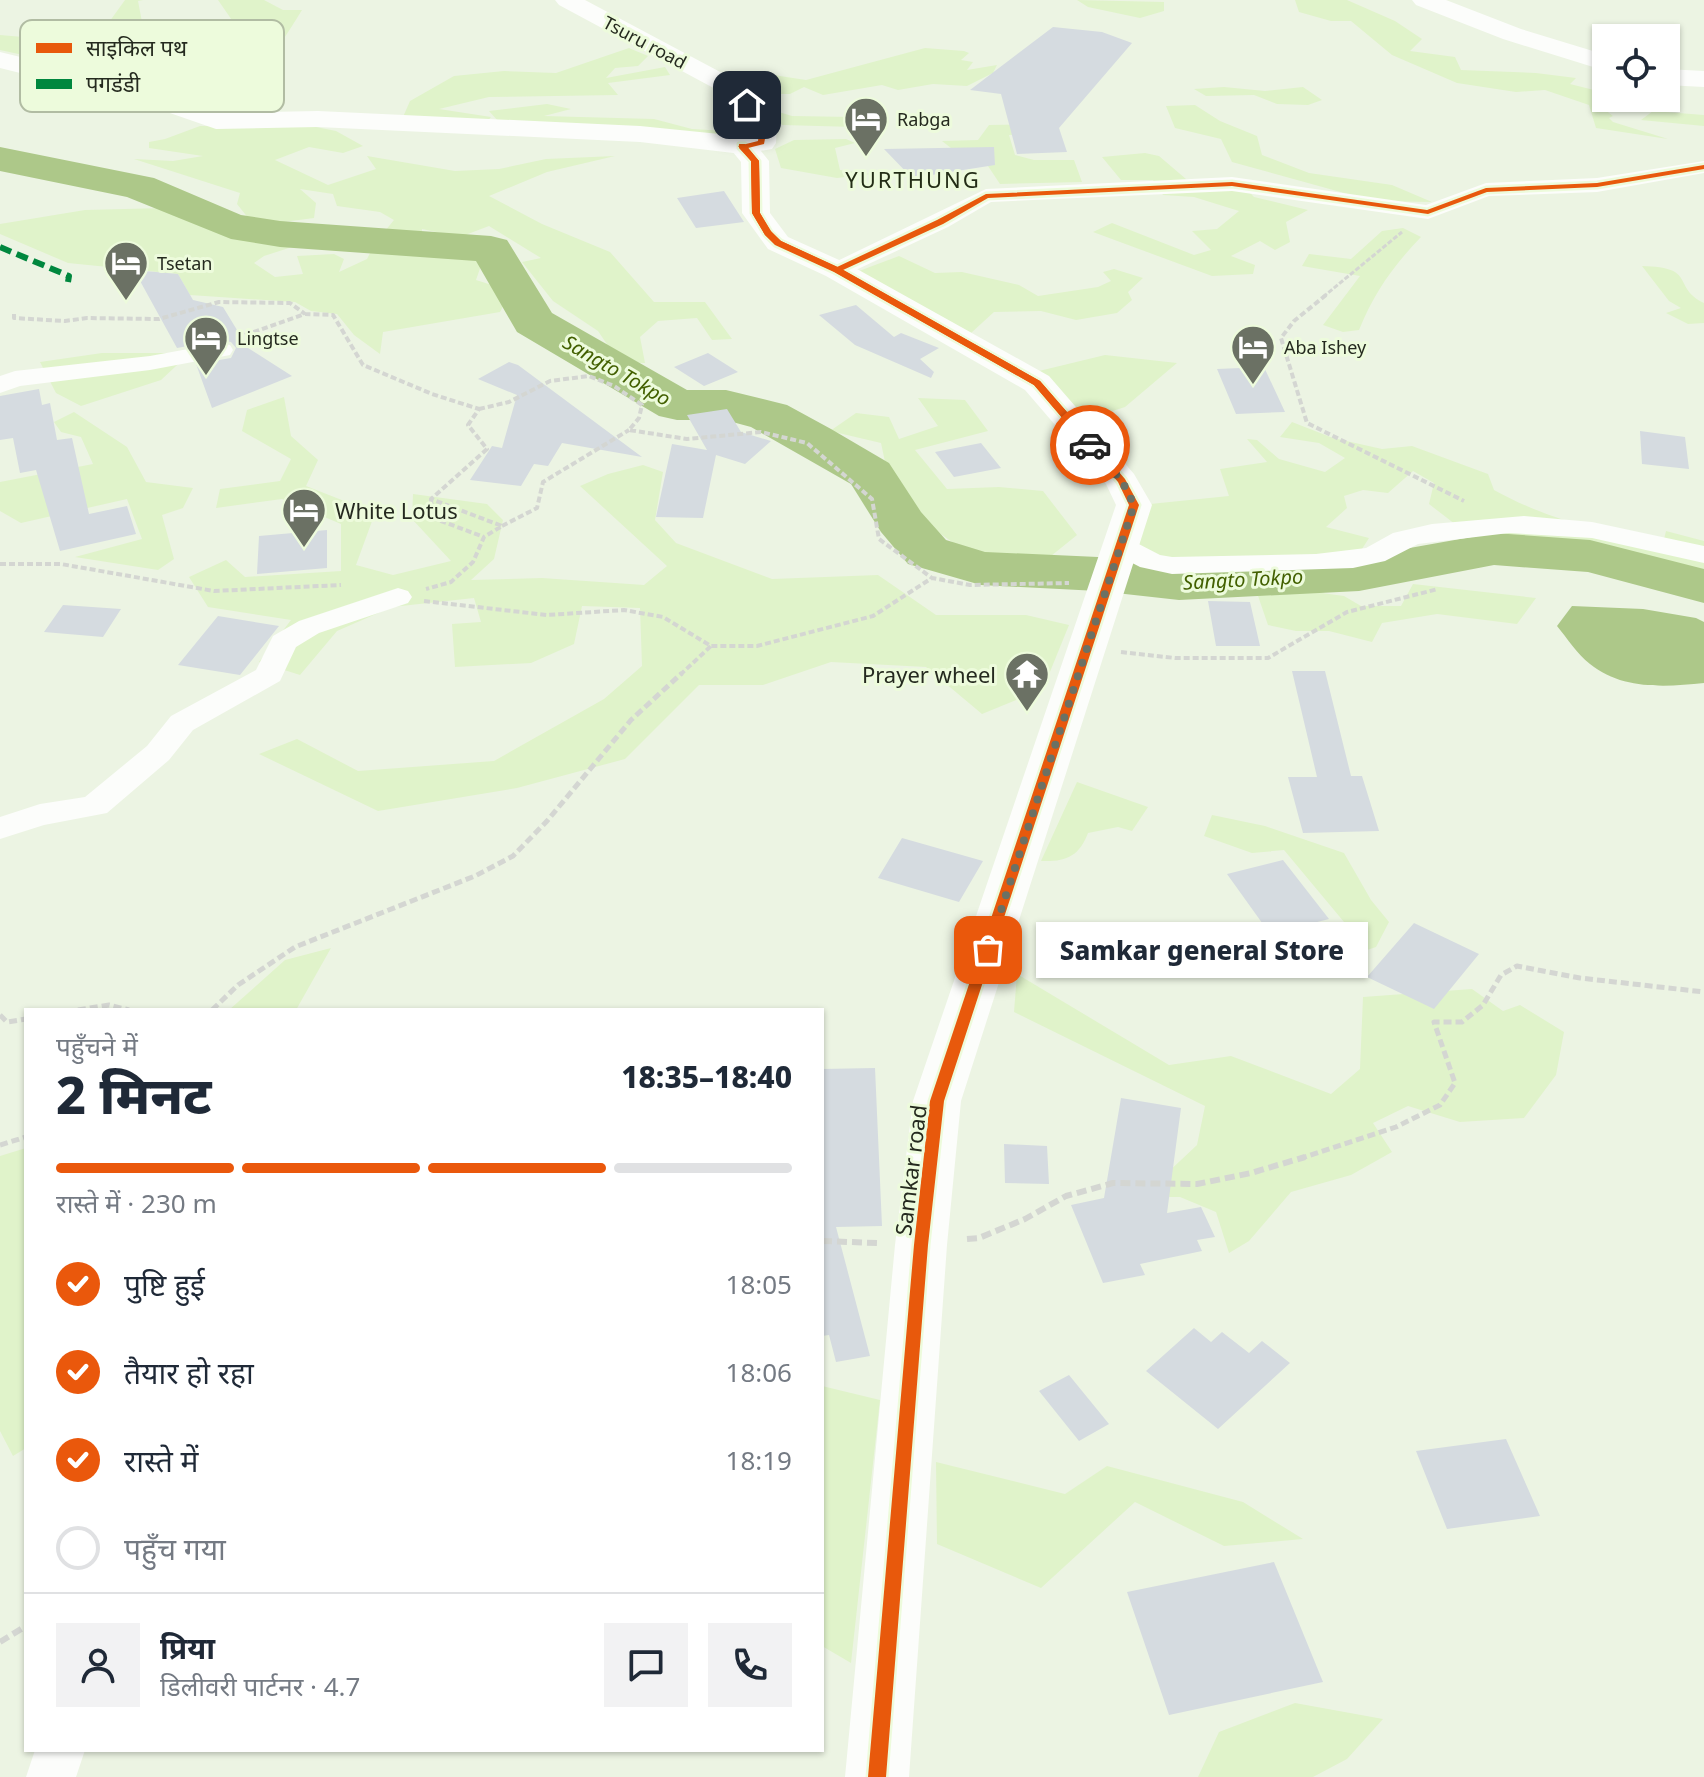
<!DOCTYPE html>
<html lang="hi">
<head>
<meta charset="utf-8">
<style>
  :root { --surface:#fff; --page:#f2f2f3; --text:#1f2937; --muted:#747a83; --line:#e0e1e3; --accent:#ea580c }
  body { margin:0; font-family:"Noto Sans","Noto Sans Devanagari",sans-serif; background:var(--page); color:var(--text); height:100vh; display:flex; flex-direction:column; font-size:30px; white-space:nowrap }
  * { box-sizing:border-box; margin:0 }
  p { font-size:26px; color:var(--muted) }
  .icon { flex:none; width:44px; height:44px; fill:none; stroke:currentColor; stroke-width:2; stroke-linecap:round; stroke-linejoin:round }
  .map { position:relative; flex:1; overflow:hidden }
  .drawer { position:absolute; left:24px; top:1008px; width:800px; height:744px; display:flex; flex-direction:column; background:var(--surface); border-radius:0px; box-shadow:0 2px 6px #0004 }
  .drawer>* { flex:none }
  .buttons { position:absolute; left:1592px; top:24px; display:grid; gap:16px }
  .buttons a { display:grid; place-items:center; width:88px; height:88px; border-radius:0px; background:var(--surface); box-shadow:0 2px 6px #0004; font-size:40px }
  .pin { position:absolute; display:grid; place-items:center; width:68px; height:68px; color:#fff; margin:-34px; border-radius:16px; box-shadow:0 4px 12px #0006 }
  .courier { position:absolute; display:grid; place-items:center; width:80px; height:80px; margin:-40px; border:6px solid #ea580c; border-radius:50%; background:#fff; color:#222; box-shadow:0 2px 10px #0007 }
  .bubble { position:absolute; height:56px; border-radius:0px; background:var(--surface); box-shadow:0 2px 6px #0004; font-size:26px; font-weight:800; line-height:56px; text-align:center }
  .headline em { font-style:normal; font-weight:800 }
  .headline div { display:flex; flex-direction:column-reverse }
  .headline { display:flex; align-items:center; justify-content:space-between; height:136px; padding:0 32px }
  h1 { font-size:52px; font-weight:800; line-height:60px }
  .bar { display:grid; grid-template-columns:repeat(4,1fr); gap:12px 8px; align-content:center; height:96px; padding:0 32px }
  .bar i { height:10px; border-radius:6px; background:var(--line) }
  .bar .on { background:var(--accent) }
  .bar p { grid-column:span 4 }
  .line { display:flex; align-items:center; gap:20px; padding:0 32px; border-top:2px solid var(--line) }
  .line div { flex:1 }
  .round { display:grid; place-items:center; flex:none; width:84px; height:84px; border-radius:0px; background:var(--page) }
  ol { padding:0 32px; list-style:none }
  li { display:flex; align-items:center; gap:24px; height:88px }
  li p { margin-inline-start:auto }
  li .icon { padding:8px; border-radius:50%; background:var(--accent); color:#fff; stroke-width:4 }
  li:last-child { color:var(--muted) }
  li i { width:44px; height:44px; border:4px solid var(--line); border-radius:50% }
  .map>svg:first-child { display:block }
</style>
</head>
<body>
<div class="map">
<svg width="1704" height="1777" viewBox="0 0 1704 1777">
  <rect width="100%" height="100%" fill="#ecf4e3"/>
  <!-- green -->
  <path fill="#e0f3ca" d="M125,0h18l-5,1 4,21 -3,11 -54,10 3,18 -14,5 -74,-16v-15l23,2 -4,-7 50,-9 6,11 32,-7z
    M218,0h46l19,10h19c-25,40 -39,66 -86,81l-5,9 -27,3 -47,-22 19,-10 23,-5v-8l46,-12 12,-7 -13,-7 12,-6z
    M1077,0l87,2v9l-24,7 -52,-11z
    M1295,0h52l48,21 27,18 -12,12 45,6 6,13 75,3 40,5 -6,6 36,9 -6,13 13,10 -4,2 4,4 55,17 -72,-11 -7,-23 -44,-15 -29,2 -59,-9 -65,-28 -41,-34h-20l-32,-9z
    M629,48l19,8 -10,10 -23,2 -9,10 59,-11 5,8 -62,8 10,12 -129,2 -50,12 52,8 -5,6 -83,-6 7,-16 44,-25 50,-5 52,2z
    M925,48l39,3 5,2 -8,7 12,2 -6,8 30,-5 -4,8 -26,13 -34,-2 -35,6 -16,-5 -59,10 -19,-8 -14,7h-44l-27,-21h42l45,7z
    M1224,87l41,4 38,-4 19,13 -14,5 -31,-1 -23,-9 -48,1 -12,-7z
    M547,104l24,5 -27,7 110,3 38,10 34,2 12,-11 11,1 1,13 -7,6 -245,-19 -9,-10z
    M1195,105l25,16 37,15 5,19 47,18 83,12 40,17 -59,-1 -141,-39 -11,-23 -46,-11 -9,-22z
    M769,109l23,7 61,1 2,10 -73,-2z
    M1653,111l51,4v11l-63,-6z
    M1059,124l-3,8 -47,3 6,20 19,5h40l8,22 -82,2 -12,-18 -23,-7 -23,-18 36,-1 11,-15z
    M200,126l116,1 20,4 27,15 -20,7 -34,-6 -34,13 53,25 48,-16 -9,-13 88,15 44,-2 47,-10 69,-3 -68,16 -58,24 53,28 68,28 44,50h51l27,37 -20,1 -15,-22 -39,3 -18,16 5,26 -26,-1 -21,-31 -45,-30 -31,-39 19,-4 -52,-32 -29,11 -38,-8v6l-37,-4 9,-11 -14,-8 -43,-6 -4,-12 -33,-5 16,14 -2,15 -38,5 -27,-4 -12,-15 3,-11 -106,-34 39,2 30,-5 -54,-8v-6l16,-3z
    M846,139l9,4 -20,5 5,22 30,4 -33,4 -56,-10 -6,-19 19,-9z
    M1145,153l14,3 27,23 52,1 16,17 54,13 -22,12 4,20 -15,8 -15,-9 -29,15 24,9 -2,9 -41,2 -119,-44 19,-9 82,32 17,-5 -19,-19 25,-2 22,-18 -45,-14 -31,-2 -10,-15h-32l-19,-23z
    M164,208l51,17 27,15 53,6 -31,10 -10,7 21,14 28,-3 -6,-18 37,-2 10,5 -5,13 28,-13 6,-12 76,3 35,7 -8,23 35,11 -11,21 -117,20 -3,22 -26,-19 -17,-21 -26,-3 -16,-9 -105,-7 -12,-21 -110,-11 -68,-29v-10l85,-14z
    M1403,228l18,9c-28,29 -47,56 -62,93l-16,2 -20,-7 37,-49 -58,-10 7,-12 42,5 31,-28z
    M899,256l36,17 27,-1 57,13 19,11 60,-9 13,-6 -8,-9 11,-3 29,9 -15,14 4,8 -15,13 -41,7 -35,-9 -47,1 -23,21 -112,-62z
    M1642,266c56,1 29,21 62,37v20l-16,1 -22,-11 15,-5 -12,-7z
    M102,353h88l-29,27 -80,26 -25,-13 -16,-31z
    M1105,355l72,8 -52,44 -40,13 -46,-49z
    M284,397l7,39 27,24 -12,26 69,27 -19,52 37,10 58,-14 -39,-42 1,-25 74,10 16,16 -9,39 -23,21 71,-2 102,7 23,-19 -87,-80 28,-12 35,-9 20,7 -8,48 21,23 96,36 106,-4 58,40h90l43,10 -26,64 -61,25 -56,-47 -95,-5 -68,23h-64l-74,74 -108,29 -139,23 -119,-57 38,-15 61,32 136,-10 110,-62 38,-33 -2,-58 -58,-2 -8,38 -43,19 -76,4 -3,-43 29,-2 -7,-24 -82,9 -55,24 -37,44 -41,-13 32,-42 -83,-13 -19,-30 37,-17 19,17 96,-6v-47l-59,-25 -66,9 4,-19 60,-8 11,-22 -49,-28 5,-21z
    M918,398l47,2 23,31 -73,19 32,39 52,-2 44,4 34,44 -26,21h-79l-51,-36 -30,-30 -10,-47 -51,-12 26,-18 33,4 10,22 39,-13z
    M74,412l53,35 19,35 47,6 -10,20 -21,7 12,44 -16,11 -83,-13 67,-18 -15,-40 -106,24 -21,-12v-29l93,-18 -12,-27 -20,-5 -7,-10z
    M1292,422l41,16 49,11 30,-3 76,28 6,16c54,30 109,42 169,53l3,-12 38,10v34l-94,-26 -76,-10 -61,-1 -44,-34 5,-21 -21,-12 -25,22 -25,-3 -19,6 3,12 -21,19 43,11 -7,11 -155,22 -69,-22 12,-45 79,-8 -9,-27 47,-7 -20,-23 10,1 22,19 46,13 20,-14 -26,-15 -39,-6z
    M1413,584l123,14 -19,26 -80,-10 -55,9 -10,19 -43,-11h-33l-28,-6 -11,-32 43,-3 44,6 17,10h40z
    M1077,782l71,25 -16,24 -14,-4 -30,6c-9,24 -23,29 -47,28z
    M1212,815l53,11 79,27 27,47 18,22 -13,25 -39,13 -16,-22 23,-16 -60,-72 -32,3 -48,-17z
    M331,948l-35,62h-67l56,-50z
    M1017,974l152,91 62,-9 100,38 29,-25 3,-72 109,-8 31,22 17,-6 44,27 -8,43 -32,43 -64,4 -52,-16 -35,17 19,29 -41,23 -60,17 -42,49 -20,12 -13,-41 -36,-15h-54l38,-21 33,-31 8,-39 -191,-94z
    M26,1148v300l-13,8 -13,-25v-275z
    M822,1386l58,14 -29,263 -29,-17z
    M936,1462l129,32 42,-28 136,36 60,37 -79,7 -89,-44 -94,86 -104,-44z
    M1295,1703l88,16 -36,40 -34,18h-115l21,-45z"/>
  <!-- water -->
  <path fill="#adc889" d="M1572,606l71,3 53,9 8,4v61c-39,4 -82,7 -114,-19 -13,-10 -23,-26 -33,-38z"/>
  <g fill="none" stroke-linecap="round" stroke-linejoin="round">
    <!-- river -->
    <path fill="#adc889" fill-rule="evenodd" d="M0,147l154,31 87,37 39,6 211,15 16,4 45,73 135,77h39l61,15 44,24 58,34 32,49 25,28 39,12 113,5 81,9 180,-9 135,-24 96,7 114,29v34l-116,-31 -94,-7 -135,26 -180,9 -81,-9 -117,-6 -73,-21 -27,-32 -30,-48 -100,-57 -26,-7h-48l-18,-4 -142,-84 -41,-71 -196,-14 -49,-8 -104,-42 -127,-26z"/>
  </g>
  <!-- building -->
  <path fill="#d5dbe0" d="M1053,27l49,5 30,11 -73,85 8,24 -50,2 -16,-60 -31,-4z
    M994,147l1,18 -83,13 -28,-29z
    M724,191l20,31 -48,6 -19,-30z
    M134,270l44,4 15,26 30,7 25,41 44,28 -80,32 -16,-44 35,-6 5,-10 -5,-6 -11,-2 -43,8z
    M856,305l38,32 7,-4 38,15 -19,11 14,13 -3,6 -76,-33 -36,-30z
    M708,353l30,19 -34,14 -30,-19z
    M509,362l9,3 124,92 -80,-14 -14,23 -14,-2 -13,22 -51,-6 22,-34 10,2 15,-53 -39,-16z
    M1264,367l21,45 -49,2 -19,-45z
    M39,389l3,16 8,-2 7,37 15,-2 17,76 38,-8 9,28 -76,17 -24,-81 -16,3 -7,-35 -13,2v-44z
    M727,409l14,23 30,9 -26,23 -29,-9 -13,63 -47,-1 16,-73 35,6 -20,-35z
    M1640,431l45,6 4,32 -47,-5z
    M981,443l20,25 -47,9 -19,-25z
    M327,530v38l-70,6 2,-38z
    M1208,601l42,1 10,44h-44z
    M63,605l58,4 -18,28 -59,-5z
    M218,616l61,10 -39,49 -62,-10z
    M1292,671h33l26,105h11l17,55 -76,2 -15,-56h29z
    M902,838l81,23 -24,41 -81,-24z
    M1283,860l46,59 -59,15 -43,-60z
    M1414,923l65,31 -45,55 -67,-32z
    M875,1068l7,158 -46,1 34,129 -34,6 -7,-27 -7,1v-267z
    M1121,1098l60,10 -14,105 34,-6 14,30 -18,3 5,11 -62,13 5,11 -42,8 -32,-78 33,-7z
    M1004,1144l43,2 2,38 -44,-1z
    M1194,1328l17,14 11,-10 27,21 13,-12 28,22 -72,66 -72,-58z
    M1069,1375l40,49 -30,17 -40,-50z
    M1506,1439l34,77 -93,13 -31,-78z
    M1274,1562l49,120 -154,33 -42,-123z"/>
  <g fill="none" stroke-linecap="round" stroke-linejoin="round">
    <!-- path-far3 -->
    <path stroke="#d4d6d2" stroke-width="3" stroke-dasharray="5 2" stroke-linecap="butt" d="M1323,297l79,-65"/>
    <!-- path-far2 -->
    <path stroke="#d4d6d2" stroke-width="4" stroke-dasharray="6 3" stroke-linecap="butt" d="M1326,295l-32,26 -13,17 26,85 157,78
      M14,314v4l51,3 22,-3 72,1 60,-17 71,1 15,11
      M245,335l60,-21 28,1 30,50 69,29 47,15 -11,16 19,24 -56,50 71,27 -18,11 -11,25 -22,20 -25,7
      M479,409l30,-7 41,-21 39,-5 25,10 28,19 -3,13 -10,12 58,9 74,-7 46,11 65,56 7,40 53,39
      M431,499l2,19 51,19
      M502,526l35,-18 6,-26 86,-52
      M0,564h61l153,27 127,-6
      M424,601l123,14 77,-5 39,7 48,29h46l116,-30 59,-38 38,7 99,-2
      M1121,652l54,6h93l79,-46 91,-23
      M680,675l31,-29"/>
    <!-- path-far1 -->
    <path stroke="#d4d6d2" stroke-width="5" stroke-dasharray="8 4" stroke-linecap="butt" d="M78,1010l31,-5 20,5
      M212,1010l26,-25 57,-38 180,-71 38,-20 34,-35 84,-101 51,-47
      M0,1015l7,7 19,-3
      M0,1145l26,-8
      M1299,1159l97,-32 44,-22 15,-22 -21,-61h28l21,-17 18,-30 16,-9 63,12 124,14"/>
    <!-- path -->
    <path stroke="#d4d6d2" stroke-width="6" stroke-dasharray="10 5" stroke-linecap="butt" d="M967,1239l12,-1 46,-19 41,-23 47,-13 84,1 54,-11 54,-16
      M822,1241l55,2
      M0,1642l26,-16"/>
    <!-- minor -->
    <path fill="#fcfdfb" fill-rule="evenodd" d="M1704,161v12l-107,19 -108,4 -61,23 -196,-28 -241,11 -43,25 -103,48h-16l-4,-5 4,-5 157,-76 246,-12 194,28 60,-22 111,-5z
      M221,343l9,2 3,5 -3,5 -80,15 -130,16 -20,7v-17l15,-5 135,-15z
      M1524,516l68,6 112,24v17l-112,-25 -83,-5 -91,11 -33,17 -32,7 -181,6 -32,-7 -29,-15 -4,-6 4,-6 10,-2 10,2 29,15 12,2 144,-3 50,-6 27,-15 39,-9z
      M398,588l10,3 4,6 -4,6 -89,30 -23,14 -16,34 -87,49 -24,30 -62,53 -63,12 -44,14v-22l40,-13 45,-7 62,-51 24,-30 85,-46 17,-34 26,-15z
      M35,1750h50l-9,27h-50z"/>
    <!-- tertiary -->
    <path fill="#fcfdfb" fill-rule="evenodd" d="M742,138l10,2 17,21 1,52 18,24 60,27 201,112 85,98 18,31 -191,596 -14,144 -38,532h-64l50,-532 18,-144 203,-596 -10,-21 -81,-94 -199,-114 -58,-27 -26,-36 -1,-51 -13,-16 4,-6z"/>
    <!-- secondary -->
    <path fill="#fcfdfb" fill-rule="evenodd" d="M555,0h30l154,82 38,41 -1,20 -4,6 -30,5 -102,-12 -322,-15 -102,2 -75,-26 -141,-35v-16l159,39 60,22 99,-2 322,15 109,11 2,-13 -30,-32 -162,-87z
      M1412,0h34l75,29 85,26v16l-103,-32 -87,-34z
      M1666,69l38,2v16l-38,-2z"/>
    <!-- quiet -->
    <path stroke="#00873e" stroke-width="6" stroke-dasharray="12 6" stroke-linecap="butt" d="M0,247l69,29 -1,6"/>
    <!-- cycleway casing -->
    <g stroke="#edfbdc" stroke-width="5">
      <path id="cycleway" d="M739,144h6l14,17 1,52 11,19 10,9 56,26 100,-47 49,-26 246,-12 195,28 59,-22 111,-5 107,-18v4l-107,18 -110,5 -59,22 -196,-28 -244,12 -45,26 -100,46 197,111 85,98 14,26 -195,596 -16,144 -42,532h-18l46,-532 16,-144 199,-596 -11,-23 -84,-97 -200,-113 -59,-27 -10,-10 -13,-22 -1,-52 -12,-13z"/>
    </g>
    <!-- cycleway -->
    <use href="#cycleway" fill="#e8590c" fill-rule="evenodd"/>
  </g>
  <!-- route -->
  <path fill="#ea580c" d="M744,103h6l18,20 -4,21 -16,4 11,13 1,52 11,18 10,10 59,27 200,113 54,62v4h-7l-53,-62 -201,-114 -58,-27 -10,-9 -13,-22 -1,-52 -13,-15 20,-5 2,-18z"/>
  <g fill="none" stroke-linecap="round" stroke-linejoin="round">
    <!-- done -->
    <path stroke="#6b7164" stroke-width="8" stroke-dasharray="0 14.4" d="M988,950l146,-445 -12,-24 -32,-36"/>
  </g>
  <!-- icons -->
  <defs>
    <g id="hotel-pin" transform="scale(2.3)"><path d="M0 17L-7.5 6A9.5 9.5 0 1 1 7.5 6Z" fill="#6b7164" stroke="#edfbdc"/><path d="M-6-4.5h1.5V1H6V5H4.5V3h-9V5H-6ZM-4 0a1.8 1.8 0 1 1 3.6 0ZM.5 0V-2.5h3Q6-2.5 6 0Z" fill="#fff"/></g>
    <g id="temple-pin" transform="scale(2.3)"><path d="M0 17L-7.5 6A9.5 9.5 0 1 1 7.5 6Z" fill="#6b7164" stroke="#edfbdc"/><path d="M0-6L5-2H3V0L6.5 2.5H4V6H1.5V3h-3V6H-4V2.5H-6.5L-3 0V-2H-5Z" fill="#fff"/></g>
  </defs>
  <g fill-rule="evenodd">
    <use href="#hotel-pin" x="866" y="119"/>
    <use href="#hotel-pin" x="126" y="263"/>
    <use href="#hotel-pin" x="206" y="338"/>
    <use href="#hotel-pin" x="1253" y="347"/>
    <use href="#hotel-pin" x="304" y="510"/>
    <use href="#temple-pin" x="1027" y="674"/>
  </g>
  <g text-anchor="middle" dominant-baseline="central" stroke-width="6" stroke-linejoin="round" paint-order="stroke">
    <!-- far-street labels -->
    <g font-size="18" fill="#252a1f" stroke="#edfbdc">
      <text transform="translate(645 42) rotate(28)">Tsuru road</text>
    </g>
    <!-- far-poi labels -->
    <g font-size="18" fill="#252a1f" stroke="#edfbdc" text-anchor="start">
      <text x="897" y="119">Rabga</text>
      <text x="157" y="263">Tsetan</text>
      <text x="237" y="338">Lingtse</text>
      <text x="1284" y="347">Aba Ishey</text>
    </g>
    <!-- far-water labels -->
    <g font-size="20" font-style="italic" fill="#426000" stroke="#edfbdc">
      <text transform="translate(617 370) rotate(30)">Sangto Tokpo</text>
      <text transform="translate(1243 579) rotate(-3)">Sangto Tokpo</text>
    </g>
    <!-- far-quarter labels -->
    <g font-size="22" letter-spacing="2" fill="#232d16" stroke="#edfbdc">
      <text x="913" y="179">YURTHUNG</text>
    </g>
    <!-- poi labels -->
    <g font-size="22" fill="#252a1f" stroke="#edfbdc" text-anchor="start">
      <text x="335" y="510">White Lotus</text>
      <text x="996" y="674" text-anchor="end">Prayer wheel</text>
    </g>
    <!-- street labels -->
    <g font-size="22" fill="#252a1f" stroke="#edfbdc">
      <text transform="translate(910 1170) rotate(-83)">Samkar road</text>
    </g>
  </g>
  <!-- legend -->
  <rect x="20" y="20" width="264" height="92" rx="12" fill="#edfbdc" stroke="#b1bca3" stroke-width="2"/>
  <rect x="36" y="43" width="36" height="10" fill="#e8590c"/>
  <rect x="36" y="79" width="36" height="10" fill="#00873e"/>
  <g font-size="22" fill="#252a1f">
    <text x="86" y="56">साइकिल पथ</text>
    <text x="86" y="92">पगडंडी</text>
  </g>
</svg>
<div class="buttons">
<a><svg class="icon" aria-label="locate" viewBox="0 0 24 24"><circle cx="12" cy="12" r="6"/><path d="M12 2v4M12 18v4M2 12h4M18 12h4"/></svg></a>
</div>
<div class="pin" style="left:988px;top:950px;background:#ea580c"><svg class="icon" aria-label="bag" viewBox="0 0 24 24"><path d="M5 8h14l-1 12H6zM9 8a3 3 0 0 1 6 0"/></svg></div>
<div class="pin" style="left:747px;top:105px;background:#1f2937"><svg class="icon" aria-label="home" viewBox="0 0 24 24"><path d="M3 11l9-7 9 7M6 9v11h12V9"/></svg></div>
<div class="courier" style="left:1090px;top:445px"><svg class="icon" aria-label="car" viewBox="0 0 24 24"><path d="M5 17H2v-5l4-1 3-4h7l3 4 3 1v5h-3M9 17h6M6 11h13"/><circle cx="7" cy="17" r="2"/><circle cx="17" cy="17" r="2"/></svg></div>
<div class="bubble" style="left:1036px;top:922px;width:332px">Samkar general Store</div>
<section class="drawer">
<div class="headline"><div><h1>2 मिनट</h1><p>पहुँचने में</p></div><em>18:35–18:40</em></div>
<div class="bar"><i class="on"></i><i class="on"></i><i class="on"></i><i></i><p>रास्ते में · 230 m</p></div>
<ol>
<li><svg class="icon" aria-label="check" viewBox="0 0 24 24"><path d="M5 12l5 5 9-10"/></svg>पुष्टि हुई<p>18:05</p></li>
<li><svg class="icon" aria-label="check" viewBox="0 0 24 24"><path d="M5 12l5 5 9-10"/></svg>तैयार हो रहा<p>18:06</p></li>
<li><svg class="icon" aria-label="check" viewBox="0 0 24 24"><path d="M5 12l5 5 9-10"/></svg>रास्ते में<p>18:19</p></li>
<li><i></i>पहुँच गया</li>
</ol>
<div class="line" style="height:144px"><a class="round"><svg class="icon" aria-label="person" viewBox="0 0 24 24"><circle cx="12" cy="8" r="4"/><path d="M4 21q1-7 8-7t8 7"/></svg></a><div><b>प्रिया</b><p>डिलीवरी पार्टनर · 4.7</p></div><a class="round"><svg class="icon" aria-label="chat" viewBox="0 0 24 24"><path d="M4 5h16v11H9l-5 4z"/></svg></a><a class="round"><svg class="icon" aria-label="phone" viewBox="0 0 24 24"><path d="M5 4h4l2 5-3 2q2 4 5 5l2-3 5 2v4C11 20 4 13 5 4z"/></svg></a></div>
</section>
</div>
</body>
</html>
